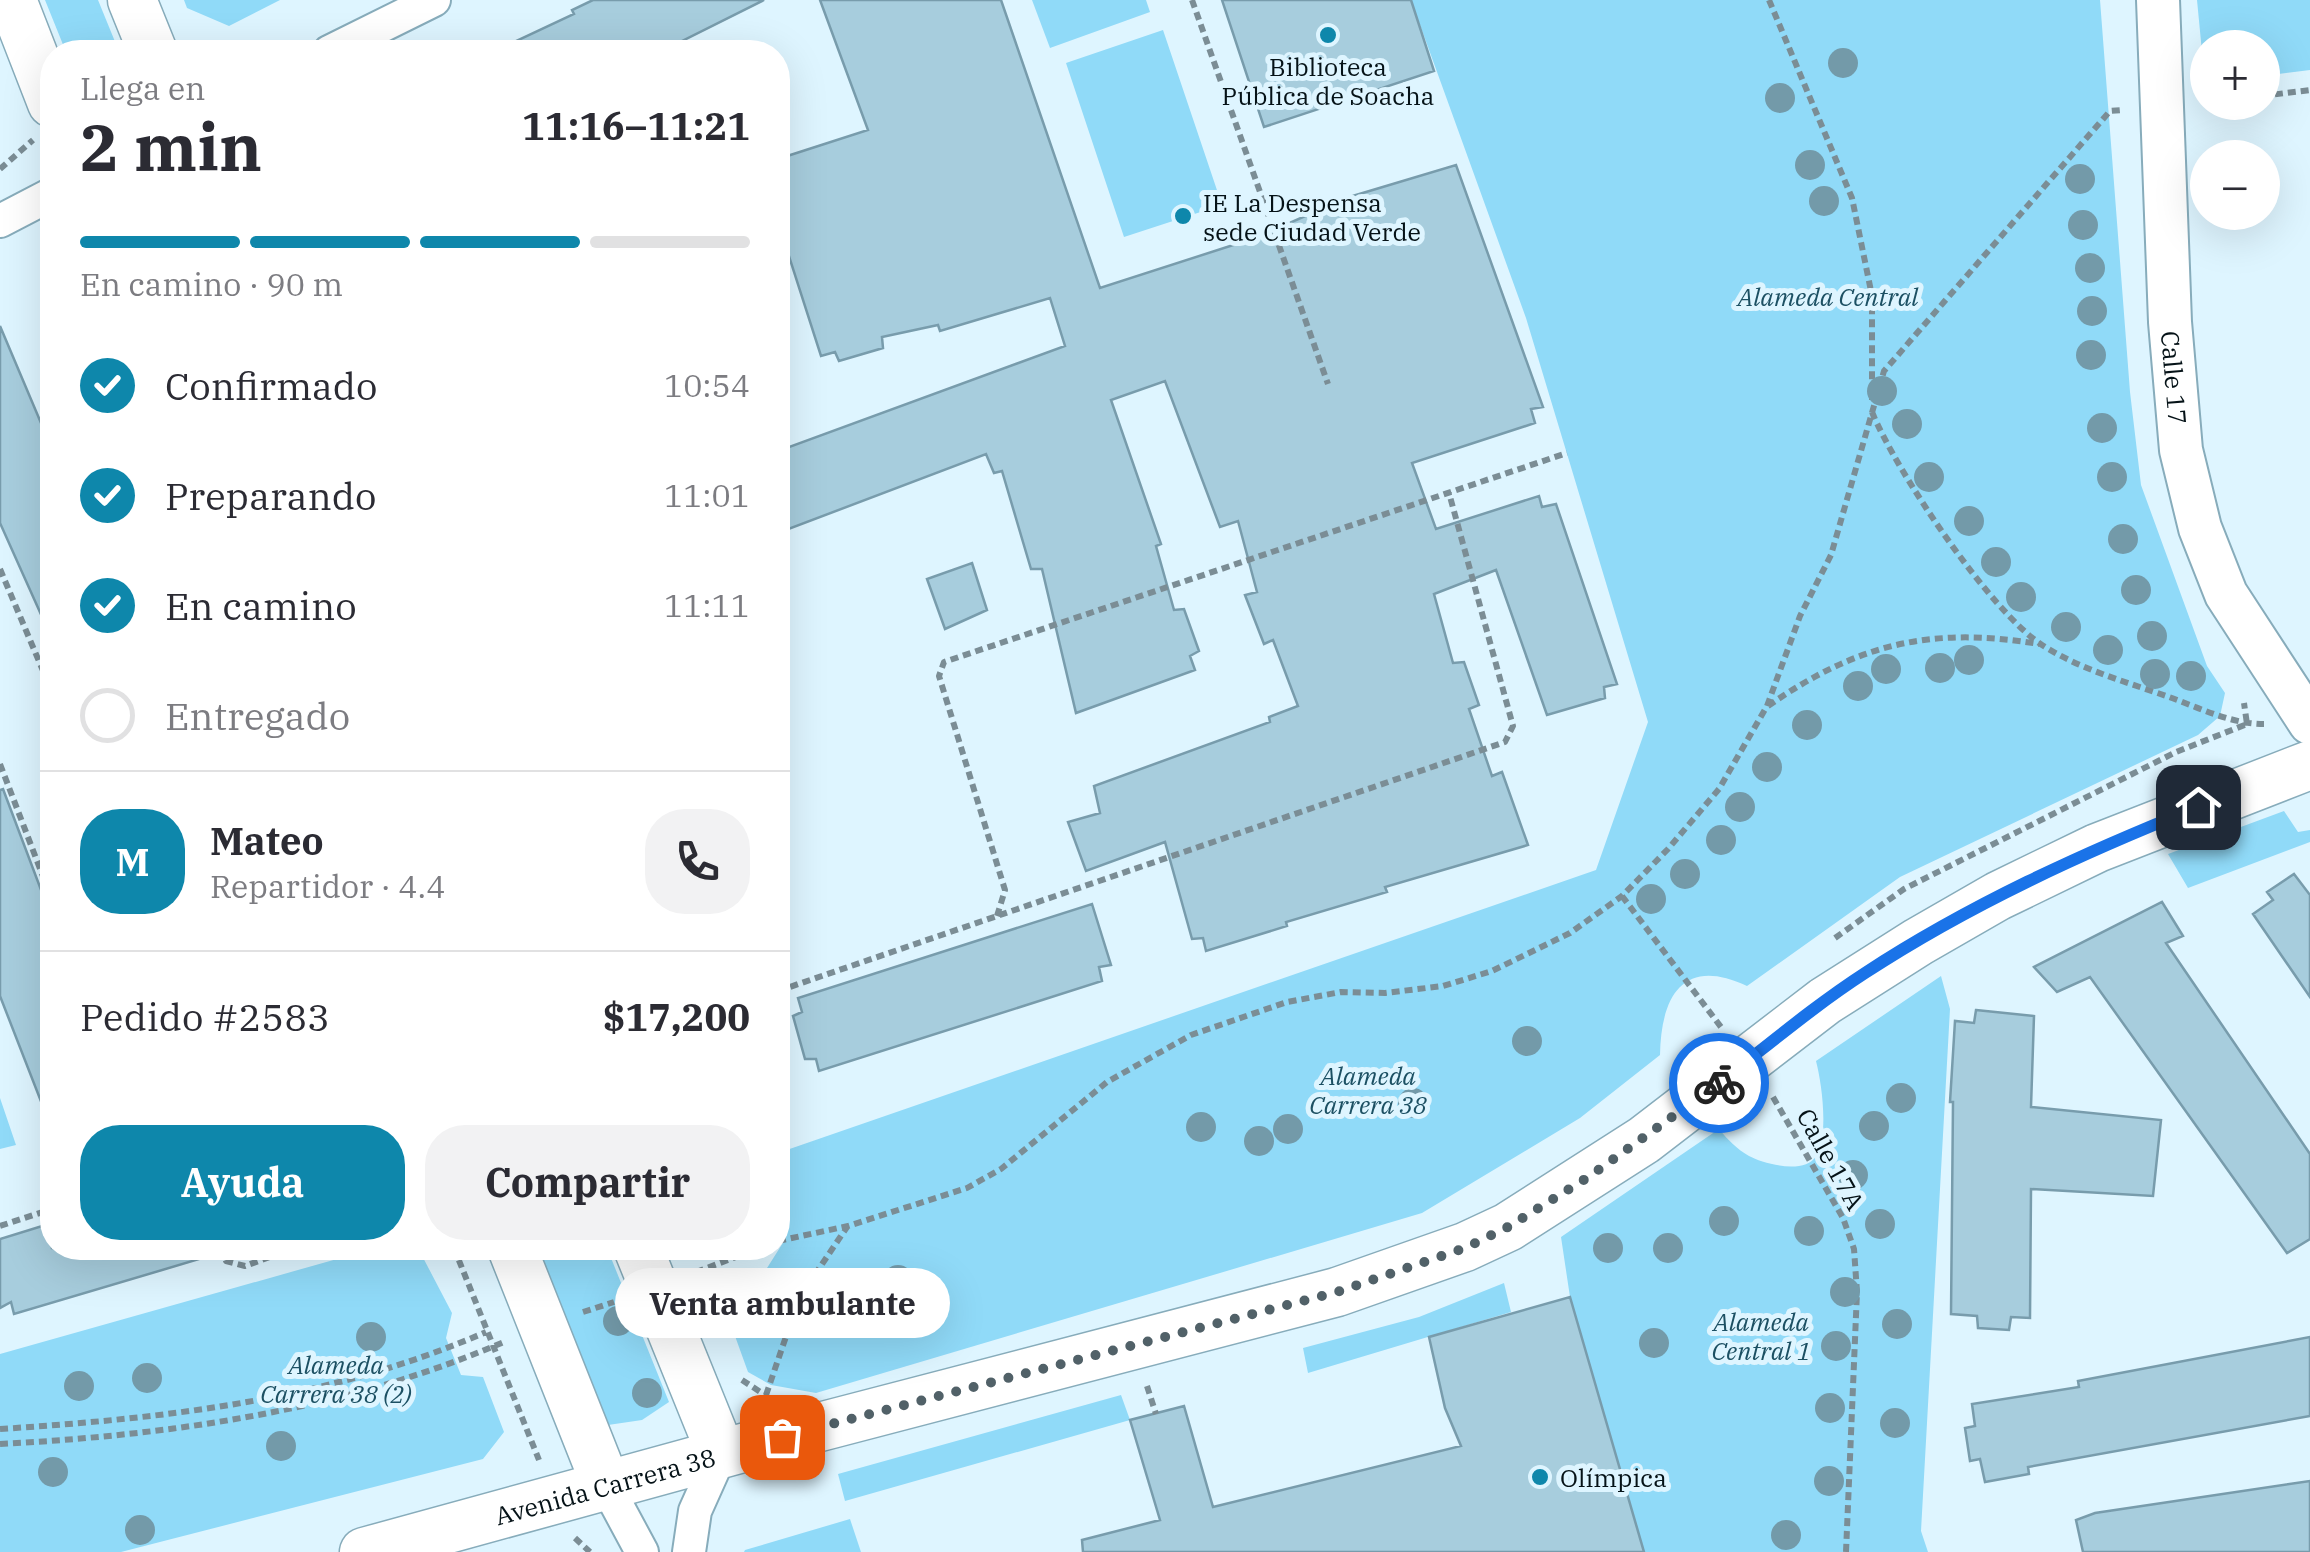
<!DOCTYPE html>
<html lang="es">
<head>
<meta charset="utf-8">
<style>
  :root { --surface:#fff; --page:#f2f2f3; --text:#2b2b33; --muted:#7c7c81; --line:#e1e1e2; --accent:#0e87ab }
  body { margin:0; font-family:"IBM Plex Serif",serif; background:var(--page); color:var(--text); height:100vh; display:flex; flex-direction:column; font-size:38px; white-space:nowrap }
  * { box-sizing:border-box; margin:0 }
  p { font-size:32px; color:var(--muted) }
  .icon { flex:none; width:55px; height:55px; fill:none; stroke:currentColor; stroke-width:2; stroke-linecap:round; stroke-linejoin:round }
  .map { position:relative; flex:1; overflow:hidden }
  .side { position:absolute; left:40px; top:40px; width:750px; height:1220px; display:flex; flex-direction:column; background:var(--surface); border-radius:40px; box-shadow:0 10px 40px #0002 }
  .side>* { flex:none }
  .fabs { position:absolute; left:2190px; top:30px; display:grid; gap:20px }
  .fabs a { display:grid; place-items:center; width:90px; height:90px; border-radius:50%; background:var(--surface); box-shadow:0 10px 40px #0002; font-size:50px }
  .pin { position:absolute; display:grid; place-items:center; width:85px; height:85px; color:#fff; margin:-42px; border-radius:20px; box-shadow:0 5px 15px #0006 }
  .courier { position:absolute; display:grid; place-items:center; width:100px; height:100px; margin:-50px; border:8px solid #1a73e8; border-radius:50%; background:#fff; color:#222; box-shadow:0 2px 12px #0007 }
  .bubble { position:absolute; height:70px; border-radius:35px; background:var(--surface); box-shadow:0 10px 40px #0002; font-size:32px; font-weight:700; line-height:70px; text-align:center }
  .head em { font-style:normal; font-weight:700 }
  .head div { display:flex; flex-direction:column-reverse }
  .head { display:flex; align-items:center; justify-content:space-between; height:170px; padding:0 40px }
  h1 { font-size:65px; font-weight:700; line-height:75px }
  .bar { display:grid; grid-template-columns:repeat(4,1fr); gap:15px 10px; align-content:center; height:120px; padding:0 40px }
  .bar i { height:12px; border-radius:8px; background:var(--line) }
  .bar .current { background:var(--accent) }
  .bar p { grid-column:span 4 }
  .line { display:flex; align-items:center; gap:25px; padding:0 40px; border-top:2px solid var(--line) }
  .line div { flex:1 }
  .round { display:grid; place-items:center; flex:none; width:105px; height:105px; border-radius:40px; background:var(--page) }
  ol { padding:0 40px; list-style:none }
  li { display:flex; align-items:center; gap:30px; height:110px }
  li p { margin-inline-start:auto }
  li .icon { padding:10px; border-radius:50%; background:var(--accent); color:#fff; stroke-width:4 }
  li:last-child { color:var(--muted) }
  li i { width:55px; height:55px; border:5px solid var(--line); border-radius:50% }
  .primary-button { display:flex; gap:20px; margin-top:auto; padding:20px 40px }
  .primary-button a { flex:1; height:115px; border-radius:40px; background:var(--accent); color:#fff; font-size:40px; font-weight:700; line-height:115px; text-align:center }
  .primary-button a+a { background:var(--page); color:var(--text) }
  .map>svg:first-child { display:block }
</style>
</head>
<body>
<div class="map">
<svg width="2310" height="1552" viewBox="0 0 2310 1552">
  <rect width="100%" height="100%" fill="#def5ff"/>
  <!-- green -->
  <path fill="#90daf8" d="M45,0h53l20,49 -10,3h-42z
    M184,0h96l-51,26 -42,-18z
    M1032,0h114l4,12 -100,36z
    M1411,0h689l30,392 11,93 66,181 18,27 -5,23 -22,19 -298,142 -153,109c-63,-30 -86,9 -87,69l-80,63 -158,95 -606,180 -45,-8 -23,-13 -17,-47 55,-87 -8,-3v-82l818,-283 52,-148 -122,-404z
    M2197,0h113v70l-47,6 -1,-28h-54l-3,35z
    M1163,30l59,175 -98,32 -58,-174z
    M2284,811l14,21 12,-2v12l-122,46 -20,-34z
    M1941,976l9,33 -29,522 7,21h-284l-74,-255 -9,-60 158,-108c9,11 18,20 30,27 15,8 56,19 67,0 13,-20 6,-72 0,-95z
    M0,1098l16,47 -16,4z
    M376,1248h42l34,65 -6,25 15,37 22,2 21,55 -21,27 -362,93h-121v-198z
    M537,1248h70l62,154 -27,18 -34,5z
    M1504,1283l7,29 -203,61 -5,-25 116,-31z
    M1121,1395l9,25 -285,81 -7,-27z
    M850,1519l11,33h-117l1,-2z"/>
  <!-- building -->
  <path fill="#a7cddd" stroke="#789cac" stroke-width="2.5" d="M593,0h171l-104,52h-167l81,-38 -2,-4z
    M820,0h181l99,288 158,-51 88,-39 110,-33 87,242 -12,2 4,14 -123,40 24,66 103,-33 3,11 14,-3 61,180 -13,3 1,11 -58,17 -51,-145 -62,24 19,69 11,-1 15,43 -10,4 23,67 10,-4 26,73 -143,42 2,5 -101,30 1,4 -81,25 -3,-13 -11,1 -27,-97 -79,29 -18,-49 32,-9 -6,-27 176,-64 -1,-5 29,-11 -25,-66 -9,4 -19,-49 12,-3 -19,-71 -18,6 -55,-146 -54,19 50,144 -5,2 18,64 10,-1 15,42 -9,5 5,14 -119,43 -34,-144h-11l-29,-98 -8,2 -8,-19 -208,79v-82l287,-105 -15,-48 -110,33 -2,-6 -56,12 1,11 -44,13 -4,-9 -14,4 -43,-134v-63l90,-29z
    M1222,0h189l23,71 -170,56z
    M0,326l52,123v190l-52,-116z
    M972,563l15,47 -42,19 -18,-50z
    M3,789l49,130v202l-3,1 -49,-126v-206z
    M2294,874l16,21v102l-57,-83 20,-14 -6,-8z
    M2162,902l21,34 -17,7 144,211v85l-23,14 -197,-276 -33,15 -23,-25z
    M1092,904l19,61 -12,2 3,14 -283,90 -3,-12h-11l-12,-43 9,-4 -4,-14z
    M1976,1010l58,6 -3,91 130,13 -8,76 -122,-7 -1,129 -19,-1 -2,13 -31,-2 -1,-12 -26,-2 2,-212h-3l5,-81 19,2z
    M52,1223v25h152l2,9 -192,57 -3,-12 -11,6v-69z
    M1570,1297l74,255h-561l-1,-12 78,-20 -30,-100 54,-14 29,101 248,-61 -16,-38 -16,-71z
    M2310,1337v79l-282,51 1,7 -44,8 -5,-23 -10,2 -5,-33 10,-2 -3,-22 107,-17 -1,-6z
    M2310,1481v71h-227l-7,-32 19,-7z"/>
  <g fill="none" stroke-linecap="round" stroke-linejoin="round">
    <!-- minor casing -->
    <g stroke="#87acbb" stroke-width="36">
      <path id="minor" d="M329,52l105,-52
        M0,221l52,-27
        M606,1485l36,67
        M689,1552l6,-41 26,-58"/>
    </g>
    <!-- tertiary casing -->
    <g stroke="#87acbb" stroke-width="46">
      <g id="tertiary">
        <path id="s1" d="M2158,0l12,322 11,128 19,78 26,66 84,129"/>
      </g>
    </g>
    <!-- secondary casing -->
    <g stroke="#87acbb" stroke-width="51">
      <g id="secondary">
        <path d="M12,0l40,103"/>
        <path d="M132,0l21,52"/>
        <path d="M512,1248l94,237"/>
        <path d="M638,1248l83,205"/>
        <path id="s2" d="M364,1552l448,-123 525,-137 128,-45 43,-20 136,-87 181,-139 93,-59 80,-46 99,-48 213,-83"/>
      </g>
    </g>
    <!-- path -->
    <path stroke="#7b8d95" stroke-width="6" stroke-dasharray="8 5" stroke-linecap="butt" d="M1192,0l136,384
      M1769,0l83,198 20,98v104
      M2262,96l48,-6
      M0,169l33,-29
      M1872,412c24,59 118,199 170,233 39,25 85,37 127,52 31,11 62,27 95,27
      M0,569l52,123
      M1768,706c89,-62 163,-80 271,-62
      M0,764l52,136
      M1622,896l99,131
      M997,916l8,-26 -66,-214 5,-14 623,-209
      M1835,938l69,-49 272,-137 71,-28 -3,-21
      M778,991l727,-249 8,-16 -64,-233
      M1773,1097l70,121 11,31 3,43 -11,260
      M0,1226l52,-17
      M778,1241l70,-15 119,-38 34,-19 106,-87 84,-47 96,-33 54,-10 44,1 58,-7 49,-15 78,-38 52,-37 46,-47 51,-60 48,-83 33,-90 31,-61 53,-184 226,-260 12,-1
      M221,1248l5,13 19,5 30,-11 4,-7
      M454,1248l85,212
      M696,1272l64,-24
      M583,1312l31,-10
      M742,1380l23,15
      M1147,1386l9,28
      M766,1395l25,-73 19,-40 37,-55
      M0,1429c169,-11 329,-29 486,-97
      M0,1444c172,-9 347,-34 506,-103
      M575,1538l15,14"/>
    <!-- minor -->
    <use href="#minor" stroke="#fff" stroke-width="32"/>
    <!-- tertiary -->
    <use href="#tertiary" stroke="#fff" stroke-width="42"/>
    <!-- secondary -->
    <use href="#secondary" stroke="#fff" stroke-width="48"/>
  </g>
  <!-- trees -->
  <g fill="#739aa9">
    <circle cx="1843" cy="63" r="15"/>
    <circle cx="1780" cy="98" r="15"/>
    <circle cx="1810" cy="165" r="15"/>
    <circle cx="2080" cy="179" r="15"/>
    <circle cx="1824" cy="201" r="15"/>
    <circle cx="2083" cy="225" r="15"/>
    <circle cx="2090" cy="268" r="15"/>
    <circle cx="2092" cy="311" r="15"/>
    <circle cx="2091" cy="355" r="15"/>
    <circle cx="1882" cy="391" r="15"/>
    <circle cx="1907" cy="424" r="15"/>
    <circle cx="2102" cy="428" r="15"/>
    <circle cx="1929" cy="477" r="15"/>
    <circle cx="2112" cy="477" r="15"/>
    <circle cx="1969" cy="521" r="15"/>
    <circle cx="2123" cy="539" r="15"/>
    <circle cx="1996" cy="562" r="15"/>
    <circle cx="2136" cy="590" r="15"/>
    <circle cx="2021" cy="597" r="15"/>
    <circle cx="2066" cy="627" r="15"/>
    <circle cx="2152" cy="636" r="15"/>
    <circle cx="2108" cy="650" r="15"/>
    <circle cx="1969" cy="660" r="15"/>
    <circle cx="1940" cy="668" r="15"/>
    <circle cx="1886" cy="669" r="15"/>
    <circle cx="2155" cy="674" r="15"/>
    <circle cx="2191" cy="676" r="15"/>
    <circle cx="1858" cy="686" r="15"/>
    <circle cx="1807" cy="725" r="15"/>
    <circle cx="1767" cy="767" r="15"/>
    <circle cx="1740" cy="807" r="15"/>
    <circle cx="1721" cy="840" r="15"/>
    <circle cx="1685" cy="874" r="15"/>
    <circle cx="1651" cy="899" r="15"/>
    <circle cx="1527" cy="1041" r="15"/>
    <circle cx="1901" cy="1098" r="15"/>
    <circle cx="1413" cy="1103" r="15"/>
    <circle cx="1874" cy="1126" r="15"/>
    <circle cx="1201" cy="1127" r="15"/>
    <circle cx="1288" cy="1129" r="15"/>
    <circle cx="1259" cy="1141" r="15"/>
    <circle cx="1853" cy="1175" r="15"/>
    <circle cx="1724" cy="1221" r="15"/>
    <circle cx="1880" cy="1224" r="15"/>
    <circle cx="1809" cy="1231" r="15"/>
    <circle cx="1608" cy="1248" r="15"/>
    <circle cx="1668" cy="1248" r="15"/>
    <circle cx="898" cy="1280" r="15"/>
    <circle cx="1845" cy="1292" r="15"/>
    <circle cx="818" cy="1320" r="15"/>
    <circle cx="618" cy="1321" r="15"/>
    <circle cx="1897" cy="1324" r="15"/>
    <circle cx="371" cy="1337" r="15"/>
    <circle cx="1654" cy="1343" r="15"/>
    <circle cx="1836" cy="1346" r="15"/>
    <circle cx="147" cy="1378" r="15"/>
    <circle cx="79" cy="1386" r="15"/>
    <circle cx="647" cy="1393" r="15"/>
    <circle cx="1830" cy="1408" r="15"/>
    <circle cx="1895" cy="1423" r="15"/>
    <circle cx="281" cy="1446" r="15"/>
    <circle cx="53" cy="1472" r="15"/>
    <circle cx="1829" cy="1481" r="15"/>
    <circle cx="140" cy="1530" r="15"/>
    <circle cx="1786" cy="1535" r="15"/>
  </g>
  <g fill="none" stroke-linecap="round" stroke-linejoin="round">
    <!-- done -->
    <path stroke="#516168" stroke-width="10" stroke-dasharray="0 18" d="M782,1437l555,-145 128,-44 43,-21 82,-51 129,-93"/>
    <!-- route -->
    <path stroke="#1a73e8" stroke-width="12" d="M1719,1083c48,-37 95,-77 146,-110 104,-68 218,-120 333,-166"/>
  </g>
  <!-- markers -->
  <g fill="#0e87ab" stroke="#def5ff" stroke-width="4">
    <circle cx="1328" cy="35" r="10"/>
    <circle cx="1183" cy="216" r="10"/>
    <circle cx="1540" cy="1477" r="10"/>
  </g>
  <g text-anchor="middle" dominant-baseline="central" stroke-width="10" stroke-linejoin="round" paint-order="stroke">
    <!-- poi labels -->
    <g font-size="25" fill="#051217" stroke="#def5ff" text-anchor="start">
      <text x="1328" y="66" text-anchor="middle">Biblioteca<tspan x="1328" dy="29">Pública de Soacha</tspan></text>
      <text x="1203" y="202">IE La Despensa<tspan x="1203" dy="29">sede Ciudad Verde</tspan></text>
      <text x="1560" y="1477">Olímpica</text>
    </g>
    <!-- park labels -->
    <g font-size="25" font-style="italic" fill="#1c5063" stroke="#def5ff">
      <text x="1828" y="296">Alameda Central</text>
      <text x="1368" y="1075">Alameda<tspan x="1368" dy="29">Carrera 38</tspan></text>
      <text x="1761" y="1321">Alameda<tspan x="1761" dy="29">Central 1</tspan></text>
      <text x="336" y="1364">Alameda<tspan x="336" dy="29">Carrera 38 (2)</tspan></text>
    </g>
    <!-- street labels -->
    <g font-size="25" fill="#051217" stroke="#def5ff">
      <text stroke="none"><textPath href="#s1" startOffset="378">Calle 17</textPath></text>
      <text transform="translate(1831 1159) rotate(61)">Calle 17A</text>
      <text stroke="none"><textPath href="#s2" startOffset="250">Avenida Carrera 38</textPath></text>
    </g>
  </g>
</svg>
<div class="fabs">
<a>+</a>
<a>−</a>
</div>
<div class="pin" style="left:782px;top:1437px;background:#ea580c"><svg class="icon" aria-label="bag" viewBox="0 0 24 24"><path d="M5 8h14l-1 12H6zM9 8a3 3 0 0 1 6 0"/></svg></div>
<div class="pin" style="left:2198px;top:807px;background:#1f2937"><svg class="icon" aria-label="home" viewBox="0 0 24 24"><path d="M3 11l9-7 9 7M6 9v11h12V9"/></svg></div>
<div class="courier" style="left:1719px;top:1083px"><svg class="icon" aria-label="bike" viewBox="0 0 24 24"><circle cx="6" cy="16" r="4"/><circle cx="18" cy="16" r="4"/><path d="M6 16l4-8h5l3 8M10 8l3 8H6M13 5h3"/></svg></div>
<div class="bubble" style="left:615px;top:1268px;width:335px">Venta ambulante</div>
<section class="side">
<div class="head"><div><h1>2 min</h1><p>Llega en</p></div><em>11:16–11:21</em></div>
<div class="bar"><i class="current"></i><i class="current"></i><i class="current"></i><i></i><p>En camino · 90 m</p></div>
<ol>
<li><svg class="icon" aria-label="check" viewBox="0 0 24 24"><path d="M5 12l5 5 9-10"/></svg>Confirmado<p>10:54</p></li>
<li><svg class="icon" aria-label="check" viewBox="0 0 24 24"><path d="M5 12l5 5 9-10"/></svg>Preparando<p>11:01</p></li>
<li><svg class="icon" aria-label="check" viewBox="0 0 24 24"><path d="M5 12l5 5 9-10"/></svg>En camino<p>11:11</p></li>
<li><i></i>Entregado</li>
</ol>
<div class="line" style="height:180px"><b class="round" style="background:var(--accent);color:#fff">M</b><div><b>Mateo</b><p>Repartidor · 4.4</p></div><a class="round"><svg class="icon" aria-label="phone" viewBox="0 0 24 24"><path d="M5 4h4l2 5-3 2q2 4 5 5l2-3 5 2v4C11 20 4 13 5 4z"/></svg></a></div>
<div class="line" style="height:130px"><div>Pedido #2583</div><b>$17,200</b></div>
<div class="primary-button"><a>Ayuda</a><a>Compartir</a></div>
</section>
</div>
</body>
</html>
